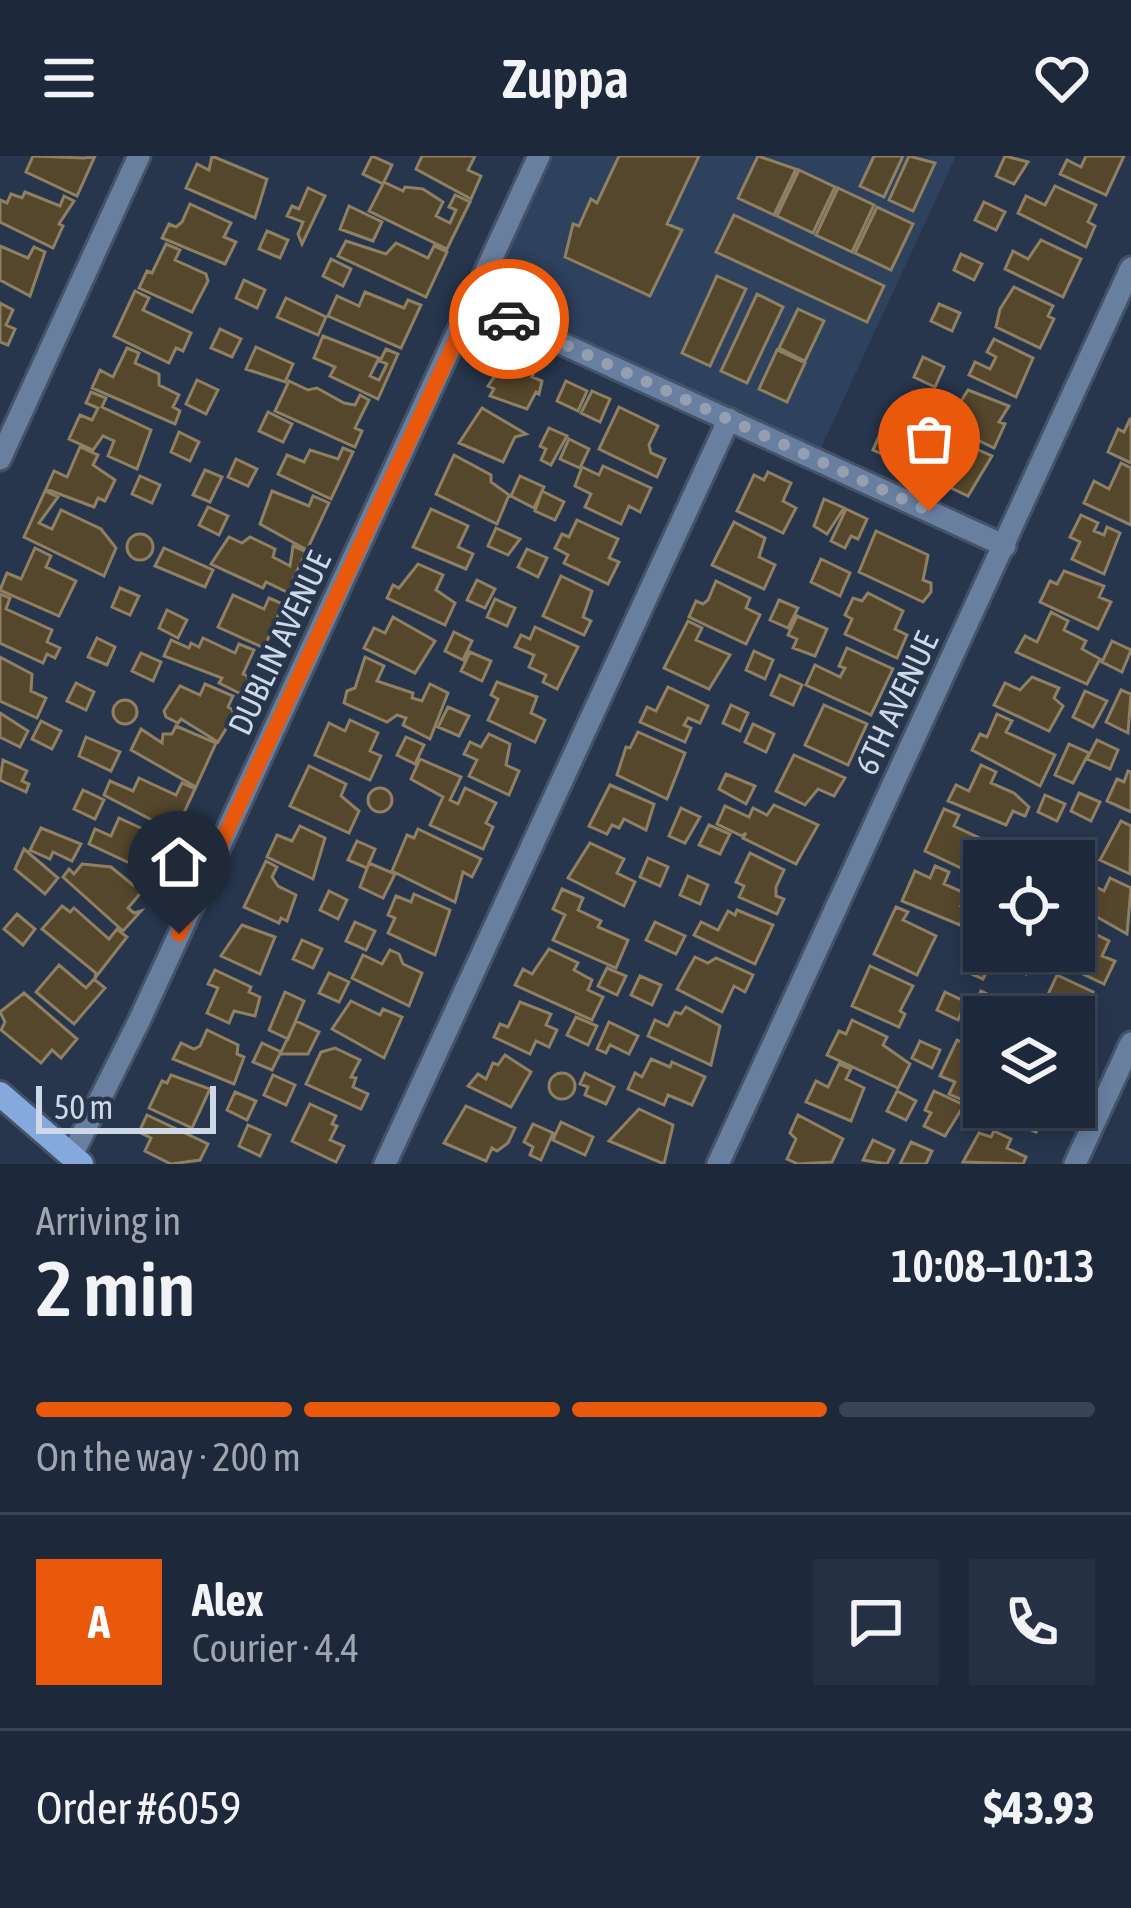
<!DOCTYPE html>
<html lang="en">
<head>
<meta charset="utf-8">
<style>
  :root { --surface:#1d283a; --page:#253042; --text:#f1f3f6; --muted:#a0a6af; --line:#3b4454; --accent:#ea580c }
  body { margin:0; font-family:"Asap Condensed",sans-serif; background:var(--page); color:var(--text); height:100vh; display:flex; flex-direction:column; font-size:45px; white-space:nowrap }
  * { box-sizing:border-box; margin:0 }
  p { font-size:39px; color:var(--muted) }
  .icon { flex:none; width:66px; height:66px; fill:none; stroke:currentColor; stroke-width:2; stroke-linecap:round; stroke-linejoin:round }
  .map { position:relative; height:1008px; overflow:hidden }
  .details { display:flex; flex-direction:column; background:var(--surface); flex:1 }
  .details>* { flex:none }
  .controls { position:absolute; left:963px; top:684px; display:grid; gap:24px }
  .controls a { display:grid; place-items:center; width:132px; height:132px; border-radius:0px; background:var(--surface); box-shadow:0 6px 18px #0003,0 0 0 3px var(--line); font-size:60px }
  .scale { position:absolute; left:36px; bottom:30px; width:180px; box-sizing:border-box; padding-left:12px; border:6px solid #cfd8e7; border-top:0; font-size:33px; line-height:42px; white-space:nowrap; color:#cfd8e7; -webkit-text-stroke:9px #27364d; paint-order:stroke }
  .pin { position:absolute; display:grid; place-items:center; width:102px; height:102px; color:#fff; margin:-123px -51px; border-radius:50% 50% 50% 0; rotate:-45deg; box-shadow:0 0 12px #0007 }
  .pin .icon { rotate:45deg }
  .courier { position:absolute; display:grid; place-items:center; width:120px; height:120px; margin:-60px; border:9px solid #ea580c; border-radius:50%; background:#fff; color:#222; box-shadow:0 3px 15px #0007 }
  .head em { font-style:normal; font-weight:600 }
  .head div { display:flex; flex-direction:column-reverse }
  .head { display:flex; align-items:center; justify-content:space-between; height:204px; padding:0 36px }
  h1 { font-size:78px; font-weight:600; line-height:90px }
  .bar { display:grid; grid-template-columns:repeat(4,1fr); gap:18px 12px; align-content:center; height:144px; padding:0 36px }
  .bar i { height:15px; border-radius:9px; background:var(--line) }
  .bar .current { background:var(--accent) }
  .bar p { grid-column:span 4 }
  .line { display:flex; align-items:center; gap:30px; padding:0 36px; border-top:3px solid var(--line) }
  .line div { flex:1 }
  .round { display:grid; place-items:center; flex:none; width:126px; height:126px; border-radius:0px; background:var(--page) }
  header { display:flex; justify-content:space-between; align-items:center; height:156px; padding:0 36px; background:var(--surface); font-size:54px; font-weight:600 }
  .map>svg:first-child { display:block }
</style>
</head>
<body>
<header><svg class="icon" aria-label="menu" viewBox="0 0 24 24"><path d="M4 6h16M4 12h16M4 18h16"/></svg>Zuppa<svg class="icon" aria-label="heart" viewBox="0 0 24 24"><path d="M12 20l-8-8c-3-5 5-10 8-4 3-6 11-1 8 4z"/></svg></header>
<div class="map">
<svg width="1131" height="1008" viewBox="0 0 1131 1008">
  <rect width="100%" height="100%" fill="#27364d"/>
  <!-- built -->
  <path fill="#2e415d" d="M539,0h417l-140,303 -343,-156z"/>
  <!-- building -->
  <path fill="#55472c" stroke="#8f8063" stroke-width="3" d="M33,0l51,2 11,-2 -18,40 -51,-24z
    M212,0l55,23 -12,39 -69,-30 11,-24 12,6z
    M372,0l20,9 -8,17 19,9 2,-4 18,2 20,13 -7,14 14,7 6,-13 -7,-3 6,-12 15,7 -23,47 -78,-38 14,-27 -20,-10z
    M422,0h53l-7,14 13,6 -10,23 -55,-30z
    M619,0h80l-32,68 15,6 -32,66 -85,-39 8,-33 6,2 12,-27 6,4z
    M758,0l38,13 -22,46 -36,-17z
    M874,0h29l-19,41 -24,-11z
    M909,0l26,7 -22,48 -24,-11z
    M1005,0l23,6 -14,22 -18,-8z
    M1086,0h38l-18,39 -46,-21 7,-14 14,7z
    M799,14l36,17 -22,46 -36,-17z
    M1055,30l41,19 -8,17 7,4 -9,21 -68,-34 8,-17 19,9z
    M308,32l17,8 -23,48 -4,-10 5,-12 -16,-6 5,-10 7,3z
    M838,32l36,17 -22,47 -36,-17z
    M25,36l35,14 4,-10 10,5 -15,23 4,2 -10,22 -53,-26v-22l7,3 4,-9 11,4z
    M984,46l21,10 -9,18 -21,-10z
    M190,48l41,19 -7,14 12,5 -11,22 -63,-26 7,-14 7,3 6,-5z
    M349,50l33,16 -9,19 -33,-12z
    M877,51l36,17 -22,46 -36,-17z
    M734,59l150,71 -17,36 -151,-70z
    M267,75l21,9 -8,18 -21,-9z
    M1041,84l40,19 -18,38 -58,-28 8,-18 15,8z
    M346,85l40,13 10,-11 32,15 6,-12 13,6 -21,45 -88,-41z
    M166,88l14,6 -5,10 31,14 2,7 -16,31 -53,-24 8,-17 5,2z
    M0,90l28,12 6,-11 11,5 -15,44 -30,-16z
    M961,98l21,10 -8,16 -20,-10z
    M331,103l20,10 -8,17 -20,-10z
    M717,120l29,13 -36,77 -28,-13z
    M244,124l21,10 -8,18 -21,-10z
    M1014,131l39,19 -5,10 6,3 -14,29 -44,-21 4,-18z
    M135,135l14,7 -6,12 48,23 -8,18 -7,-3 -7,15 -55,-27z
    M365,136l39,16 4,-8 13,5 -20,43 -73,-32 9,-20 22,10z
    M757,138l26,13 -36,76 -26,-12z
    M286,142l40,19 -8,18 -41,-18z
    M0,147l13,7 -7,15 9,4 -7,16 -8,-3z
    M939,148l21,9 -8,18 -21,-10z
    M798,153l26,12 -19,40 -26,-13z
    M220,173l21,10 -9,18 -21,-9z
    M323,180l56,22 -9,18 9,4 8,-16 -7,-3 6,-12 12,5 -20,45 -48,-23 5,-9 -21,-9z
    M994,183l39,19 -17,39 -47,-22 6,-13 15,7 6,-12 -9,-5z
    M256,191l37,17 -8,18 -39,-13z
    M127,192l12,5 -4,10 24,11v11l20,10 -6,12 7,4 -5,13 -83,-36 8,-18 13,7z
    M777,194l28,13 -18,39 -28,-13z
    M510,198l27,12 -5,11 10,4 -3,13 -3,-2 -9,17 -37,-13 4,-7 -6,-3z
    M923,201l21,10 -9,20 -21,-10z
    M197,224l21,10 -12,24 -20,-10z
    M289,225l19,9 9,-2 27,15 11,2 5,-10 9,5 -14,28 7,3 -7,16 -80,-36z
    M566,225l21,10 -9,20 -21,-10z
    M968,234l41,16 -10,16 6,2 -11,24 -41,-20 5,-11 -5,-3z
    M592,235l18,8 -10,23 -19,-9z
    M91,236l15,6 -4,9 49,23 -14,39 -29,-13 6,-15 -11,-5 -10,14 -24,-11 11,-24 12,5 6,-12 -12,-5z
    M619,251l39,19 -9,19 2,8 14,6 -8,18 -58,-28z
    M482,252l44,26 -11,3 -12,25 -44,-19z
    M268,256l24,12 -9,18 -24,-11z
    M1130,263h1v44l-23,-11 10,-23 6,3z
    M883,271l20,10 -10,22 -20,-9z
    M549,272l18,8 -16,29 -10,-5 5,-11 -6,-3z
    M179,276l20,10 -9,19 -19,-9z
    M945,279l47,21 -24,40 -52,-25 4,-10 14,-1z
    M569,283l20,10 -9,19 -20,-9z
    M80,291l18,8 -5,10 22,15 -10,21 -7,-3 -4,9 -48,-18 8,-18 13,6z
    M343,292l10,4 -22,47 -53,-25 9,-19 17,7 6,-12 28,9z
    M454,299l37,20v7l18,13 -12,29 -61,-30z
    M236,303l21,10 -9,17 -20,-9z
    M1121,307l10,5v57l-47,-22 10,-22 15,8z
    M603,310l48,22 -11,24 -11,-6 -8,18 -36,-17 6,-13 -16,-8 7,-19 17,8z
    M205,314l17,7 -12,25 -17,-7z
    M768,316l23,11 -8,18 13,7 -13,25 -46,-22 17,-36 10,5z
    M140,320l20,9 -8,18 -20,-9z
    M520,320l24,11 -10,21 -23,-12z
    M45,335l13,6 -19,26 13,6 9,-19 40,19 15,19 -12,28 -80,-39z
    M272,335l37,15 4,-10 16,7 -22,47 -47,-26z
    M542,335l22,11 -9,18 -20,-9z
    M824,343l20,9 -17,26 -13,-8z
    M208,351l20,9 -9,19 -20,-10z
    M431,353l37,17 -10,21 15,7 -7,15 -53,-22z
    M846,353l21,10 -9,20 -7,-3 -6,12 -14,-7z
    M1081,359l17,8 -4,8 10,4 3,-8 13,6 -16,41 -32,-15 8,-17 -10,-5z
    M577,364l41,19 -9,19 10,4 -11,22 -44,-21 4,-8 -13,-7 7,-14 7,3z
    M734,366l31,16 -6,19 16,8 -11,24 -52,-24z
    M496,372l24,11 -12,16 -20,-9z
    M876,375l52,24 -5,25 8,3v9l-8,10 -64,-30z
    M127 391a13 13 0 1 1 26 0a13 13 0 1 1-26 0Z
    M229,381l13,6 8,-6 25,12 -2,8 17,9 3,-20 13,6 -13,28 1,9 -7,3 -21,-10 -3,6 -52,-24z
    M35,392l16,8 -5,11 30,14 -17,35 -59,-26 7,-17 14,6z
    M164,392l49,22 -8,17 -50,-21z
    M527,393l20,9 -9,19 -20,-10z
    M821,403l29,14 -10,23 -29,-14z
    M418,408l25,11 -7,15 19,13 -10,22 -58,-27 6,-13 6,3z
    M1064,415l40,15 -5,11 12,5 -13,27 -58,-27 10,-21 7,3z
    M561,420l31,15 -9,26 8,4 -7,14 -41,-19z
    M477,424l18,9 -10,19 -18,-8z
    M716,425l34,17 -4,10 14,7 -14,29 -57,-27 7,-16 7,3 5,-4z
    M120,432l19,8 -9,19 -18,-8z
    M868,437l35,18 -8,18 12,6 -10,23 -52,-24 7,-15 -7,-4 8,-17 9,3z
    M0,438l10,4 -4,11 46,21 -5,12 13,6 -5,10 -8,-4 -4,9 -43,-20z
    M233,439l31,14 5,-11 14,6 -19,44 -46,-21z
    M495,443l20,9 -8,18 -20,-9z
    M779,444l19,8 -10,20 -18,-8z
    M167,454l20,10 -9,18 -19,-10z
    M1051,456l17,9 -4,9 22,11 -4,8 18,10 -13,25 -71,-32 9,-16 12,6z
    M797,460l30,13 -12,27 -22,-8 4,-9 -9,-4z
    M393,461l42,24 -20,32 -51,-25 10,-20 11,5z
    M688,465l14,7 -6,12 34,15 -21,34 -45,-21z
    M535,471l43,20 -21,42 -14,-7 3,-7 -17,-8 5,-12 -19,-8 6,-12 9,4z
    M454,476l18,9 -9,19 -18,-9z
    M97,482l18,9 -8,18 -19,-8z
    M203,482l32,15 4,-9 15,6 -11,24 6,3 -8,17 -22,-11 3,-5 -58,-22 7,-16 18,8 2,-5 8,4z
    M1112,485l19,9 -9,22 -20,-10z
    M847,492l46,21 -22,46 -65,-30 9,-20 25,12 5,-9 -6,-2z
    M754,495l19,9 -8,19 -19,-9z
    M470,496l21,9 -9,20 -21,-10z
    M141,497l20,9 -8,19 -21,-10z
    M0,501l32,17 -1,17 15,7 -9,20 -37,-17z
    M365,501l19,9 -7,15 36,12 -1,5 10,3 8,-17 18,9 -18,46 -27,-14 3,-7 -9,-3 -10,7 -43,-19 3,-12 8,-3z
    M780,519l22,10 -9,20 -22,-10z
    M1032,521l27,11 -5,10 9,8 -14,25 -55,-26 11,-22 15,7z
    M497,526l40,15 -6,16 14,7 -10,22 -47,-22 10,-21 -7,-4z
    M76,527l18,9 -8,18 -19,-9z
    M205,528l28,12 -5,11 5,3 -1,9 -14,23 -37,-23 -3,4 -12,-6 -2,-6 16,-25 20,9z
    M668,531l40,19 -8,17 -12,-5 -4,7 7,3 -6,14 -45,-20 7,-15 9,4z
    M1121,534l10,4 -3,39 -22,-11z
    M1085,535l22,10 -14,26 -20,-10z
    M113 556a12 12 0 1 1 24 0a12 12 0 1 1-24 0Z
    M731,549l17,8 -8,18 -17,-8z
    M824,549l43,19 -19,41 -43,-20z
    M448,551l21,9 -10,20 -21,-9z
    M0,557l28,18 -8,16 -20,-10z
    M997,558l15,7 -6,11 49,23 -15,31 -68,-36 8,-16 7,3z
    M350,564l28,13 -8,18 11,5 -11,24 -55,-25 14,-32 16,8z
    M41,565l20,10 -9,18 -20,-10z
    M753,568l21,10 -8,18 -21,-10z
    M176,570l40,17 -20,44 -65,-37 10,-21 21,14 1,-9h9z
    M638,576l47,21 -18,46 -50,-24 9,-28 4,1z
    M489,578l21,10 -4,21 13,6 -10,24 -40,-19 8,-16 -13,-6 6,-12 11,5z
    M86,581l34,15 -9,19 -32,-15z
    M406,581l18,8 -9,19 -18,-9z
    M1097,584l21,10 -8,19 -23,-10z
    M1069,588l20,9 -16,30 -18,-8z
    M794,599l51,23 -11,18 -16,-7 -13,16 -29,-14z
    M420,603l41,18 -11,23 8,4 7,-16 31,15 -10,20 7,4 -10,22 -53,-24 13,-28 -32,-18z
    M3,604l24,11 -5,10 7,3 -3,8 -26,-12z
    M981,609l15,7 -5,11 23,10 15,14 -4,9 -12,-5 -7,14 -58,-24 8,-16 13,6z
    M309,610l37,18 -5,12 18,15 -10,22 -59,-27z
    M1128,615l3,1v40l-24,-11 10,-22 7,3z
    M726,618l29,12 -9,18 -27,-15z
    M139,622l37,17 6,-12 13,6 -20,43 -71,-37 6,-14 23,10z
    M610,629l44,19 -8,26 -22,-11 -5,9 -7,-3 -5,9 -18,-8z
    M368 644a12 12 0 1 1 24 0a12 12 0 1 1-24 0Z
    M83,634l21,10 -9,19 -21,-10z
    M1079,637l21,9 -9,19 -20,-10z
    M1045,639l20,9 -8,17 -19,-9z
    M774,649l44,20 -22,39 -53,-26 3,-5 -4,3 -25,-12 8,-18 24,11 4,-9 14,7z
    M681,652l19,9 -15,26 -16,-7z
    M944,653l15,6 -5,11 45,21 3,14h-18v18l-59,-28z
    M119,662l35,16 4,-9 13,7 -17,45 1,-7 -10,-5 -7,-3 -2,4 -47,-22 6,-15 16,7z
    M1121,665l10,5 -1,48 -30,-14z
    M709,669l21,9 -10,20 -21,-9z
    M300,670l25,12 -12,41 -46,-22 10,-22 15,6z
    M41,672l40,16 -9,17 -19,-9 -3,7 -20,-9z
    M418,673l63,30 -9,18 -9,-5 -8,30 -63,-31 15,-36 7,3z
    M357,685l18,8 -8,19 -19,-8z
    M590,687l34,16 -7,14 18,9 -11,24 -56,-28z
    M24,693l34,29 -13,16 -30,-25z
    M750,697l34,17 -8,17v9l8,3 -7,15 -38,-17 5,-11 -8,-4z
    M648,702l20,9 -8,19 -20,-9z
    M266,705l11,6 -5,10 6,9 18,9 -9,26 -6,-3 -2,5 -35,-16z
    M369,707l26,11 -12,24 -23,-11z
    M82,708l29,3 22,18 7,-9 9,7 -21,25 6,5 7,-2 -18,20 -60,-54 6,-8 5,5z
    M935,710l14,6 -5,12 23,10 -6,12 6,3 -7,16 -58,-24 13,-30 15,7z
    M688,720l20,9 -8,19 -20,-9z
    M1110,722l21,10 -4,46 -44,-25 11,-23 10,5z
    M562,733l21,9 -5,12 23,11 -3,6 30,13 -12,28 -63,-28 12,-25 -12,-6z
    M329,735l18,9 -9,19 -18,-9z
    M414,738l36,16 -15,45 -47,-22 7,-15 -7,-3 8,-19 15,6z
    M62,750l8,6 4,-4 35,31 8,-10 10,8 -32,41 1,-5 -54,-44z
    M896,751l12,5 -5,8 33,16 -19,39 -43,-21z
    M737,754l36,15 -18,39 -61,-29 7,-13 17,8 10,-19 7,4z
    M17,758l18,15 -12,16 -19,-16z
    M355,766l20,9 -9,19 -20,-9z
    M655,766l30,14 -9,18 -30,-14z
    M1074,767l35,18 -7,15 13,5 -11,23 -53,-25 4,-8h19z
    M242,769l33,12 -15,37 -39,-18z
    M302,784l20,9 -9,19 -20,-9z
    M977,789l18,8 -12,26 -18,-8z
    M549,793l29,14 -4,7 18,10 -4,10 15,7 -11,23 -77,-35 8,-16 9,5z
    M390,794l9,4 4,10 19,9 -13,33 -57,-28 11,-23 19,9z
    M1011,795l24,4 -9,19 -21,-10z
    M695,801l13,6 8,-5 37,17 -8,17 -11,-6 -12,26 -45,-23z
    M59,809l27,23 8,-9 11,9 -31,36 -38,-32z
    M870,810l43,20 -13,25 5,3 -6,13 -47,-21z
    M607,812l19,8 -9,19 -19,-9z
    M215,814l36,17 -2,5 11,5 -5,19 -21,-5 -5,12 -22,-10 11,-25 -10,-4z
    M329,817l20,9 -10,20 -20,-9z
    M1057,819l36,17 -12,24 9,4 -7,15 -9,-4v-14l-35,-3z
    M640,820l21,9 -9,20 -21,-10z
    M981,835l21,10 -8,16 -22,-7z
    M285,836l19,9 -16,38 -19,-9z
    M945,836l21,10 -8,18 -21,-10z
    M24,837l53,46 -16,19 -9,-8 -11,13 -40,-33 4,-8 -5,-10z
    M351,845l29,14 3,-6 19,8 -18,41 -52,-29z
    M520,846l31,12 -5,11 11,5 -8,17 -13,-6 -6,13 -36,-17 6,-13 8,3z
    M686,851l34,19 -9,39 -63,-29 7,-16 13,6 7,-14 6,2z
    M576,861l21,9 -9,19 -21,-10z
    M852,864l35,17 -4,8 27,19 -12,24 -71,-33 12,-24 7,3z
    M296,865l23,11 -11,22h-28z
    M609,866l29,14 -9,18 -19,-9 -4,8 -9,-4z
    M207,874l31,15 -1,9 7,3 -10,27 -61,-25 8,-16 13,6 6,-3z
    M957,884l21,10 -8,17 14,9v31h43l17,8 -8,17 -87,-38 6,-12 -15,-6z
    M920,885l20,9 -8,18 -20,-10z
    M262,887l19,9 -9,18 -19,-8z
    M335,892l25,12 -9,17 5,1 -3,9 15,7 -7,15 -55,-25 15,-32z
    M505,899l26,17 -20,35 -43,-21 10,-12 8,5 7,-16 5,2z
    M651,903l19,8 2,-5 33,15 -13,28 -24,-10 -4,10 -36,-16 7,-16 7,4z
    M839,908l12,5 -5,10 18,9 -13,33 -45,-19 10,-21 12,6z
    M549 930a13 13 0 1 1 26 0a13 13 0 1 1-26 0Z
    M585,917l29,14 -8,17 -21,-9 3,-8 -8,-3z
    M171,919l39,14 -18,39 -43,-20 13,-27 5,2z
    M273,919l22,10 -9,20 -22,-10z
    M897,935l19,10 -10,19 -19,-9z
    M934,935l30,14 -19,31 -21,-10 7,-13 -6,-3z
    M235,936l21,9 -9,19 -20,-10z
    M310,948l26,12 -4,8 5,2 -7,14 14,6 -8,16 -44,-21z
    M466,950l49,22 -7,15 -11,8 -5,-3 -6,13 -42,-18z
    M639,953l34,16 -9,39 -55,-23z
    M147,959l61,29 -8,16 -29,4 -26,-13 6,-13 -12,-6z
    M798,959l45,24 -11,23 -34,2 -11,-5 9,-20 -6,-6z
    M561,966l32,15 -8,18 -32,-15z
    M533,968l20,9 -12,27 -11,-5 3,-8 -9,-5z
    M248,969l22,10 -10,21 -21,-10z
    M994,975l17,8 -4,9 19,9 -3,7 -60,-2 16,-29 12,4z
    M873,984l21,10 -7,14 -24,-4z
    M911,986l21,9 -6,13h-26z"/>
  <g fill="none" stroke-linecap="round" stroke-linejoin="round">
    <!-- minor casing -->
    <g stroke="#455369" stroke-width="27">
      <path id="minor" d="M473,147l532,243
        M0,303l139,-303
        M72,999l68,-136 399,-863
        M385,1008l344,-745
        M718,1008l413,-896
        M1075,1008l56,-121"/>
    </g>
    <!-- secondary casing -->
    <g stroke="#455369" stroke-width="30">
      <path id="secondary" d="M0,938l81,70"/>
    </g>
    <!-- minor -->
    <use href="#minor" stroke="#697fa0" stroke-width="21"/>
    <!-- secondary -->
    <use href="#secondary" stroke="#85a9dd" stroke-width="24"/>
  </g>
  <g fill="none" stroke-linecap="round" stroke-linejoin="round">
    <!-- done -->
    <path stroke="#949fb1" stroke-width="12" stroke-dasharray="0 21.6" d="M509,163l420,192"/>
    <!-- route -->
    <path stroke="#ea580c" stroke-width="15" d="M179,778l294,-631 36,16"/>
  </g>
  <g text-anchor="middle" dominant-baseline="central" stroke-width="9" stroke-linejoin="round" paint-order="stroke">
    <!-- street labels -->
    <g font-size="33" fill="#cfd8e7" stroke="#27364d">
      <text transform="translate(279 487) rotate(-65)">DUBLIN AVENUE</text>
      <text transform="translate(896 547) rotate(-65)">6TH AVENUE</text>
    </g>
  </g>
</svg>
<div class="controls">
<a><svg class="icon" aria-label="locate" viewBox="0 0 24 24"><circle cx="12" cy="12" r="6"/><path d="M12 2v4M12 18v4M2 12h4M18 12h4"/></svg></a>
<a><svg class="icon" aria-label="layers" viewBox="0 0 24 24"><path d="M12 4l9 5-9 5-9-5zM3 14l9 5 9-5"/></svg></a>
</div>
<div class="scale">50 m</div>
<div class="pin" style="left:929px;top:355px;background:#ea580c"><svg class="icon" aria-label="bag" viewBox="0 0 24 24"><path d="M5 8h14l-1 12H6zM9 8a3 3 0 0 1 6 0"/></svg></div>
<div class="pin" style="left:179px;top:778px;background:#1f2937"><svg class="icon" aria-label="home" viewBox="0 0 24 24"><path d="M3 11l9-7 9 7M6 9v11h12V9"/></svg></div>
<div class="courier" style="left:509px;top:163px"><svg class="icon" aria-label="car" viewBox="0 0 24 24"><path d="M5 17H2v-5l4-1 3-4h7l3 4 3 1v5h-3M9 17h6M6 11h13"/><circle cx="7" cy="17" r="2"/><circle cx="17" cy="17" r="2"/></svg></div>
</div>
<section class="details">
<div class="head"><div><h1>2 min</h1><p>Arriving in</p></div><em>10:08–10:13</em></div>
<div class="bar"><i class="current"></i><i class="current"></i><i class="current"></i><i></i><p>On the way · 200 m</p></div>
<div class="line" style="height:216px"><b class="round" style="background:var(--accent);color:#fff">A</b><div><b>Alex</b><p>Courier · 4.4</p></div><a class="round"><svg class="icon" aria-label="chat" viewBox="0 0 24 24"><path d="M4 5h16v11H9l-5 4z"/></svg></a><a class="round"><svg class="icon" aria-label="phone" viewBox="0 0 24 24"><path d="M5 4h4l2 5-3 2q2 4 5 5l2-3 5 2v4C11 20 4 13 5 4z"/></svg></a></div>
<div class="line" style="height:156px"><div>Order #6059</div><b>$43.93</b></div>
</section>
</body>
</html>
